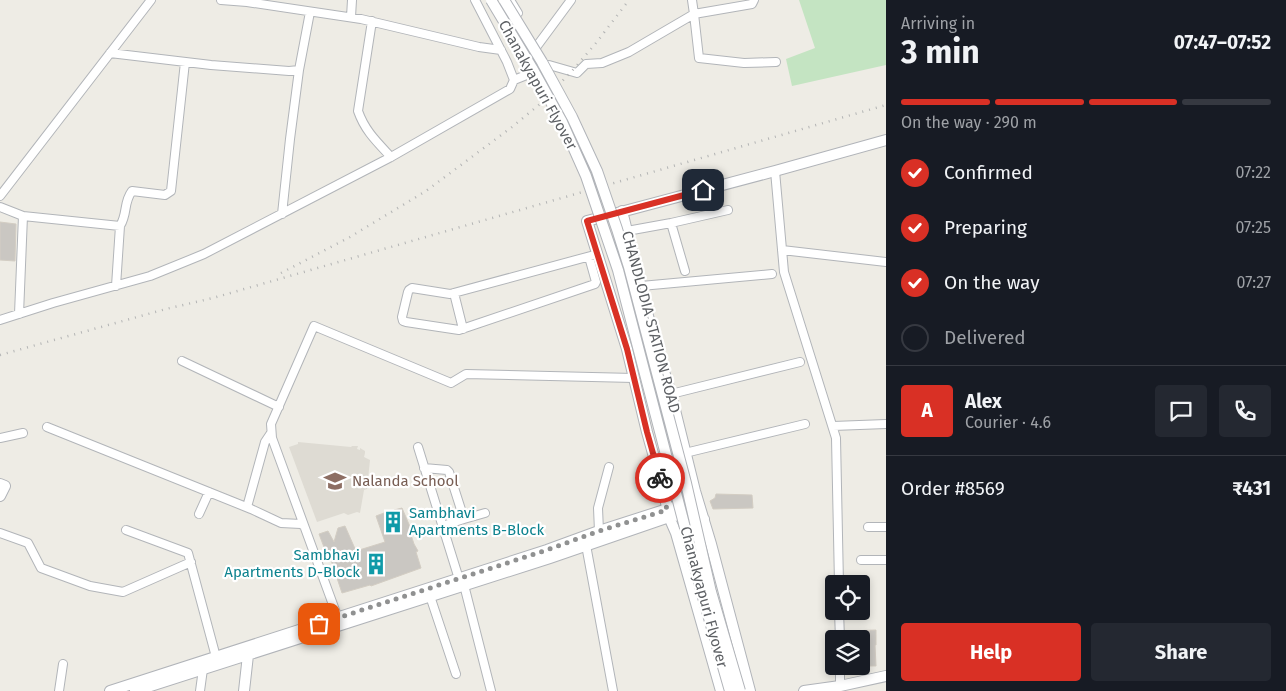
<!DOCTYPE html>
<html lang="en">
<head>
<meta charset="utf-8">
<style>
  :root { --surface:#171b24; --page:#242831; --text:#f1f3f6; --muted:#9ea1a6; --line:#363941; --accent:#d93025 }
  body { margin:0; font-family:"Fira Sans",sans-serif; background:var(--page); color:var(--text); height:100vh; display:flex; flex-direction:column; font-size:19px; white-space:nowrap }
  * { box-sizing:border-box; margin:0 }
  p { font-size:16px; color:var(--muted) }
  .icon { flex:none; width:28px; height:28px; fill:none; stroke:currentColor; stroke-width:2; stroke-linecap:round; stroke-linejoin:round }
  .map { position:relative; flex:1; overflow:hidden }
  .drawer { display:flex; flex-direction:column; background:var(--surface); width:400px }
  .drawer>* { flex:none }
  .buttons { position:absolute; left:825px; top:575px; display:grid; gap:10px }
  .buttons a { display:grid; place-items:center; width:45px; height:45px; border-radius:5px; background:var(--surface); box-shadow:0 2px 8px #0003; font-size:25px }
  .pin { position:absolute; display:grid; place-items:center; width:42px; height:42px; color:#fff; margin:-21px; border-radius:10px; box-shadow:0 2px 8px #0006 }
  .courier { position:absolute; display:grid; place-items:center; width:50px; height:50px; margin:-25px; border:4px solid #d93025; border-radius:50%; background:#fff; color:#222; box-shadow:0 1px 6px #0007 }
  .overview em { font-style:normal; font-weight:700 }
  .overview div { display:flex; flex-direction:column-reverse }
  .overview { display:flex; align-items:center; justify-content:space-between; height:85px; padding:0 15px }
  h1 { font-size:32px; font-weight:700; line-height:38px }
  .bar { display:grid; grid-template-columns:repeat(4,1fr); gap:8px 5px; align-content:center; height:60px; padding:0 15px }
  .bar i { height:6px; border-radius:4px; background:var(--line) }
  .bar .on { background:var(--accent) }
  .bar p { grid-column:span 4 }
  .line { display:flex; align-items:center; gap:12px; padding:0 15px; border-top:1px solid var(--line) }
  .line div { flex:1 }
  .round { display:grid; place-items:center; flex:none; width:52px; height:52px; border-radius:5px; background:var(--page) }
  ol { padding:0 15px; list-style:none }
  li { display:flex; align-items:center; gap:15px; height:55px }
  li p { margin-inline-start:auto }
  li .icon { padding:5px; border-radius:50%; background:var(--accent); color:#fff; stroke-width:4 }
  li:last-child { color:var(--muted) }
  li i { width:28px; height:28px; border:2px solid var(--line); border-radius:50% }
  .action { display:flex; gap:10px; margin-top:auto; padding:10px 15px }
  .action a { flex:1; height:58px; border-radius:5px; background:var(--accent); color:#fff; font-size:20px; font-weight:700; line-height:58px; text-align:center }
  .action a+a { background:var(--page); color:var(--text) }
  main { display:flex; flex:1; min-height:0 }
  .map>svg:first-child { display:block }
</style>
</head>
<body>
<main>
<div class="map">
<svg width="886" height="691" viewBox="0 0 886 691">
  <rect width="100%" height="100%" fill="#eeece5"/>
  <!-- education -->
  <path fill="#dedbd3" d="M298,442l53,5 1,-1h6l-1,3 3,1v-2l5,3v2l-1,4 6,3 -3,29 -3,1 -4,23 -3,-1 -9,3 -4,-2 -27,9 -28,-75 9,-3z"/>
  <!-- green -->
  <path fill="#c4e4c2" d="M799,0h87v65l-94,21 -6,-27 29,-11z"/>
  <!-- building -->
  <path fill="#cac7c2" stroke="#d3cdc3" d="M0,222l16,2 -1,37 -15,-1z
    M716,494l36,1 1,13 -40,1 -3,-8 5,-3z
    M402,508l9,21h-2l5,15 4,7 -2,1 5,16 -50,18 -1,-1 -28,8 -13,-39 -2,1 -8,-21 9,-3 6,11 4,-14 7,-2 11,25 29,-9 -9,-26 8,-3 6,11 4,-14z
    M876,630v15h-1l1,21h-15v-27h-12v-8z"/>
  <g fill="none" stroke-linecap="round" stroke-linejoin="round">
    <!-- street casing -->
    <g stroke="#b2b5b9" stroke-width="10">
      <path id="street" d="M221,0l26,2 114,17 118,28 22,3
        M510,0l8,13
        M754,0l-2,4 -58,10 5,44 45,5 32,-1
        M351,17l1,-17
        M372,21l-14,90c7,20 19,31 33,46
        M537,46l34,-46
        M110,53l101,12 78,6 10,-1 11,-58
        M549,65l28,8 9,-9 16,-1 27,-11 65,-38 -2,-14
        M514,80l25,-10
        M775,171l9,101 52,166 3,146
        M0,196l151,-196
        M0,207l23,9 -4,98
        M282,214l8,-75 9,-69
        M23,216l97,10c8,-13 3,-23 12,-35l33,4 6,-4 14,-129
        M627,231l44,-8
        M782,250l104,12
        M589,257l7,25 -1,2 -136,46 -53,-8 -3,-1 -1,-4 6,-25 1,-2 3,-2 38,6 148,-40
        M685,271l-14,-48 57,-13
        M116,286l4,-60
        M641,286l131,-12
        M454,293l9,36
        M0,320l53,-17 97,-27 54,-22 187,-97 119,-68 4,-9 -7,-18 -32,-62
        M182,361l97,46
        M671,394l129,-32
        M833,426l53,-2
        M47,427l204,82 30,14 20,1 3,2
        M0,438l23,-5
        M418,447l41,132
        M685,453l120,-29
        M424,468l23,2 2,2 15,47 -22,7
        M247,507l18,-65 6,-9
        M199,514l10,-22
        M464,519l21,-6
        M868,527h18
        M126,530l62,23 28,104
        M599,531l-1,-23 11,-41
        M0,533l28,10 13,25 49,18 33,6 68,-30
        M586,545l27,146
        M861,560h25
        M464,585l27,106
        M430,596l26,78
        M839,611l1,28
        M339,621l-67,-183 -1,-14 43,-98 137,57 15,-9 168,4
        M840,666v20
        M59,691l4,-27
        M200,691l3,-22"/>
    </g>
    <!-- secondary casing -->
    <g stroke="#b1b4b9" stroke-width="12">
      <path id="secondary" d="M622,211l31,125 18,58 24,97 16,53 39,147
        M0,484l5,2 -5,10
        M110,691l437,-141 52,-19 87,-28 9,-12
        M135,691l415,-133 119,-41 20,-4 15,6
        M244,691l4,-36 -2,-5
        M721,691l-45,-158 -7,-16 -5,-24 -17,-61 -20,-83 -40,-128 188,-50 111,-31
        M804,691l36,-5 46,-10"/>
    </g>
    <!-- street -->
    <use href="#street" stroke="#fff" stroke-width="8"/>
    <!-- secondary -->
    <use href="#secondary" stroke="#fff" stroke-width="10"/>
    <!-- rail -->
    <path stroke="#b3b4b4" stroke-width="2.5" stroke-dasharray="1 6" stroke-linecap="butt" d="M281,273l69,-36 76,-46 86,-64 28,-23 32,-33 24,-28 33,-43
      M0,355l166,-46 47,-11 673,-193"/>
    <!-- secondary-bridge casing -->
    <g stroke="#b1b4b9" stroke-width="12" stroke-linecap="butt">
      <path id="secondary-bridge" d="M491,0l41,68 30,54 24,54 32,94 85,327 27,94
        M504,0l38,62 30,55 25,54 20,58 12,38 57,216 25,109 29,99"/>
    </g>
    <!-- secondary-bridge -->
    <use href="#secondary-bridge" stroke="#fff" stroke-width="10"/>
  </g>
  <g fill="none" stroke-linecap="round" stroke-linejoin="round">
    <!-- done -->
    <path stroke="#909191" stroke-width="5" stroke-dasharray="0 9" d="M319,624l228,-74 52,-19 68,-21 -7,-32"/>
    <!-- route -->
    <path stroke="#d93025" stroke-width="6" d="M660,478l-13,-46 -20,-83 -40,-128 116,-31"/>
  </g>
  <!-- icons -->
  <defs>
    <g id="school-bare" transform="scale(1.725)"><path d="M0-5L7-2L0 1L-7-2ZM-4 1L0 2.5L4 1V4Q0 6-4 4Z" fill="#8d6e63" stroke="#fff" stroke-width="2.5" paint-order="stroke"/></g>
    <g id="building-bare" transform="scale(1.725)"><path d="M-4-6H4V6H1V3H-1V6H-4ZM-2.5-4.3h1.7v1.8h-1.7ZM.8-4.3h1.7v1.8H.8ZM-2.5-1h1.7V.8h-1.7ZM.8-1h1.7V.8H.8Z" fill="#0f9aa8" stroke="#fff" stroke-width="2.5" paint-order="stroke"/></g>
  </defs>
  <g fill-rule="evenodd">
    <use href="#school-bare" x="335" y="481"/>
    <use href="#building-bare" x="393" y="522"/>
    <use href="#building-bare" x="376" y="564"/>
  </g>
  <g text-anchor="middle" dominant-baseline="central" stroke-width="4.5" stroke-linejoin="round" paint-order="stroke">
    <!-- street labels -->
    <g font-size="15" fill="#5d6064" stroke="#fff">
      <text transform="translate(538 85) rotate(61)">Chanakyapuri Flyover</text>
      <text transform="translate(651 322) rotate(75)">CHANDLODIA STATION ROAD</text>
      <text transform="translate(704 597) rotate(75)">Chanakyapuri Flyover</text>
    </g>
    <!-- education labels -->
    <g font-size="15" fill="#785e54" stroke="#fff" text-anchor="start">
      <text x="352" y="481">Nalanda School</text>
    </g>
    <!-- culture labels -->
    <g font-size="15" fill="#0d838f" stroke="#fff" text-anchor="start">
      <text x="409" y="513">Sambhavi<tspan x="409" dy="17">Apartments B-Block</tspan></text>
      <text x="360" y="555" text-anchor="end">Sambhavi<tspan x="360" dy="17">Apartments D-Block</tspan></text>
    </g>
  </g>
</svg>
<div class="buttons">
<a><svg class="icon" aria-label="locate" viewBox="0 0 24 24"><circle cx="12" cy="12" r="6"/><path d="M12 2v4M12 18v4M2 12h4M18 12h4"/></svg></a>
<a><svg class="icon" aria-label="layers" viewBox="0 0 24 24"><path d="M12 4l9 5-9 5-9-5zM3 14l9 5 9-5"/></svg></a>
</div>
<div class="pin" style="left:319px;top:624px;background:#ea580c"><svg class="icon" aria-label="bag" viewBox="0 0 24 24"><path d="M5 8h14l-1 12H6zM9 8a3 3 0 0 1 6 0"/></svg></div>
<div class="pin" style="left:703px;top:190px;background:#1f2937"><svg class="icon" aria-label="home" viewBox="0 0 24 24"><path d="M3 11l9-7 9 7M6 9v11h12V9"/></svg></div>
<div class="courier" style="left:660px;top:478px"><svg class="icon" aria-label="bike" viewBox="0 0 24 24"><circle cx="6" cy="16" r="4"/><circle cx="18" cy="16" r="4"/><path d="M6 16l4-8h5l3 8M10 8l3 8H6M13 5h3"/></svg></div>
</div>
<section class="drawer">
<div class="overview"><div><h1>3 min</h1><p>Arriving in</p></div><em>07:47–07:52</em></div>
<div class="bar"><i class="on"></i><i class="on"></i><i class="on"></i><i></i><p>On the way · 290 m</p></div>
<ol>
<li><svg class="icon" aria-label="check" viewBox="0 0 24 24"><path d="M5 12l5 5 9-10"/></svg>Confirmed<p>07:22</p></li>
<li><svg class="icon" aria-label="check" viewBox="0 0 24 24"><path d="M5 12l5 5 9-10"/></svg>Preparing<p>07:25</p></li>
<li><svg class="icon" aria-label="check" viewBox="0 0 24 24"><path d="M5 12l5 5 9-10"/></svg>On the way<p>07:27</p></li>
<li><i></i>Delivered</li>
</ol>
<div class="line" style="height:90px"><b class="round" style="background:var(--accent);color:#fff">A</b><div><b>Alex</b><p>Courier · 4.6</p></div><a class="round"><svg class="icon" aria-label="chat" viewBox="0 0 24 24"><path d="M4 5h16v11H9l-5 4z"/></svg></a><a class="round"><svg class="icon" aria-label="phone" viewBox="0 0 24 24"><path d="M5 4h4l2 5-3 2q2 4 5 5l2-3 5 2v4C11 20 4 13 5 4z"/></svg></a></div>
<div class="line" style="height:65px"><div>Order #8569</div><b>₹431</b></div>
<div class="action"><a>Help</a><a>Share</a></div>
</section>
</main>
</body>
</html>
